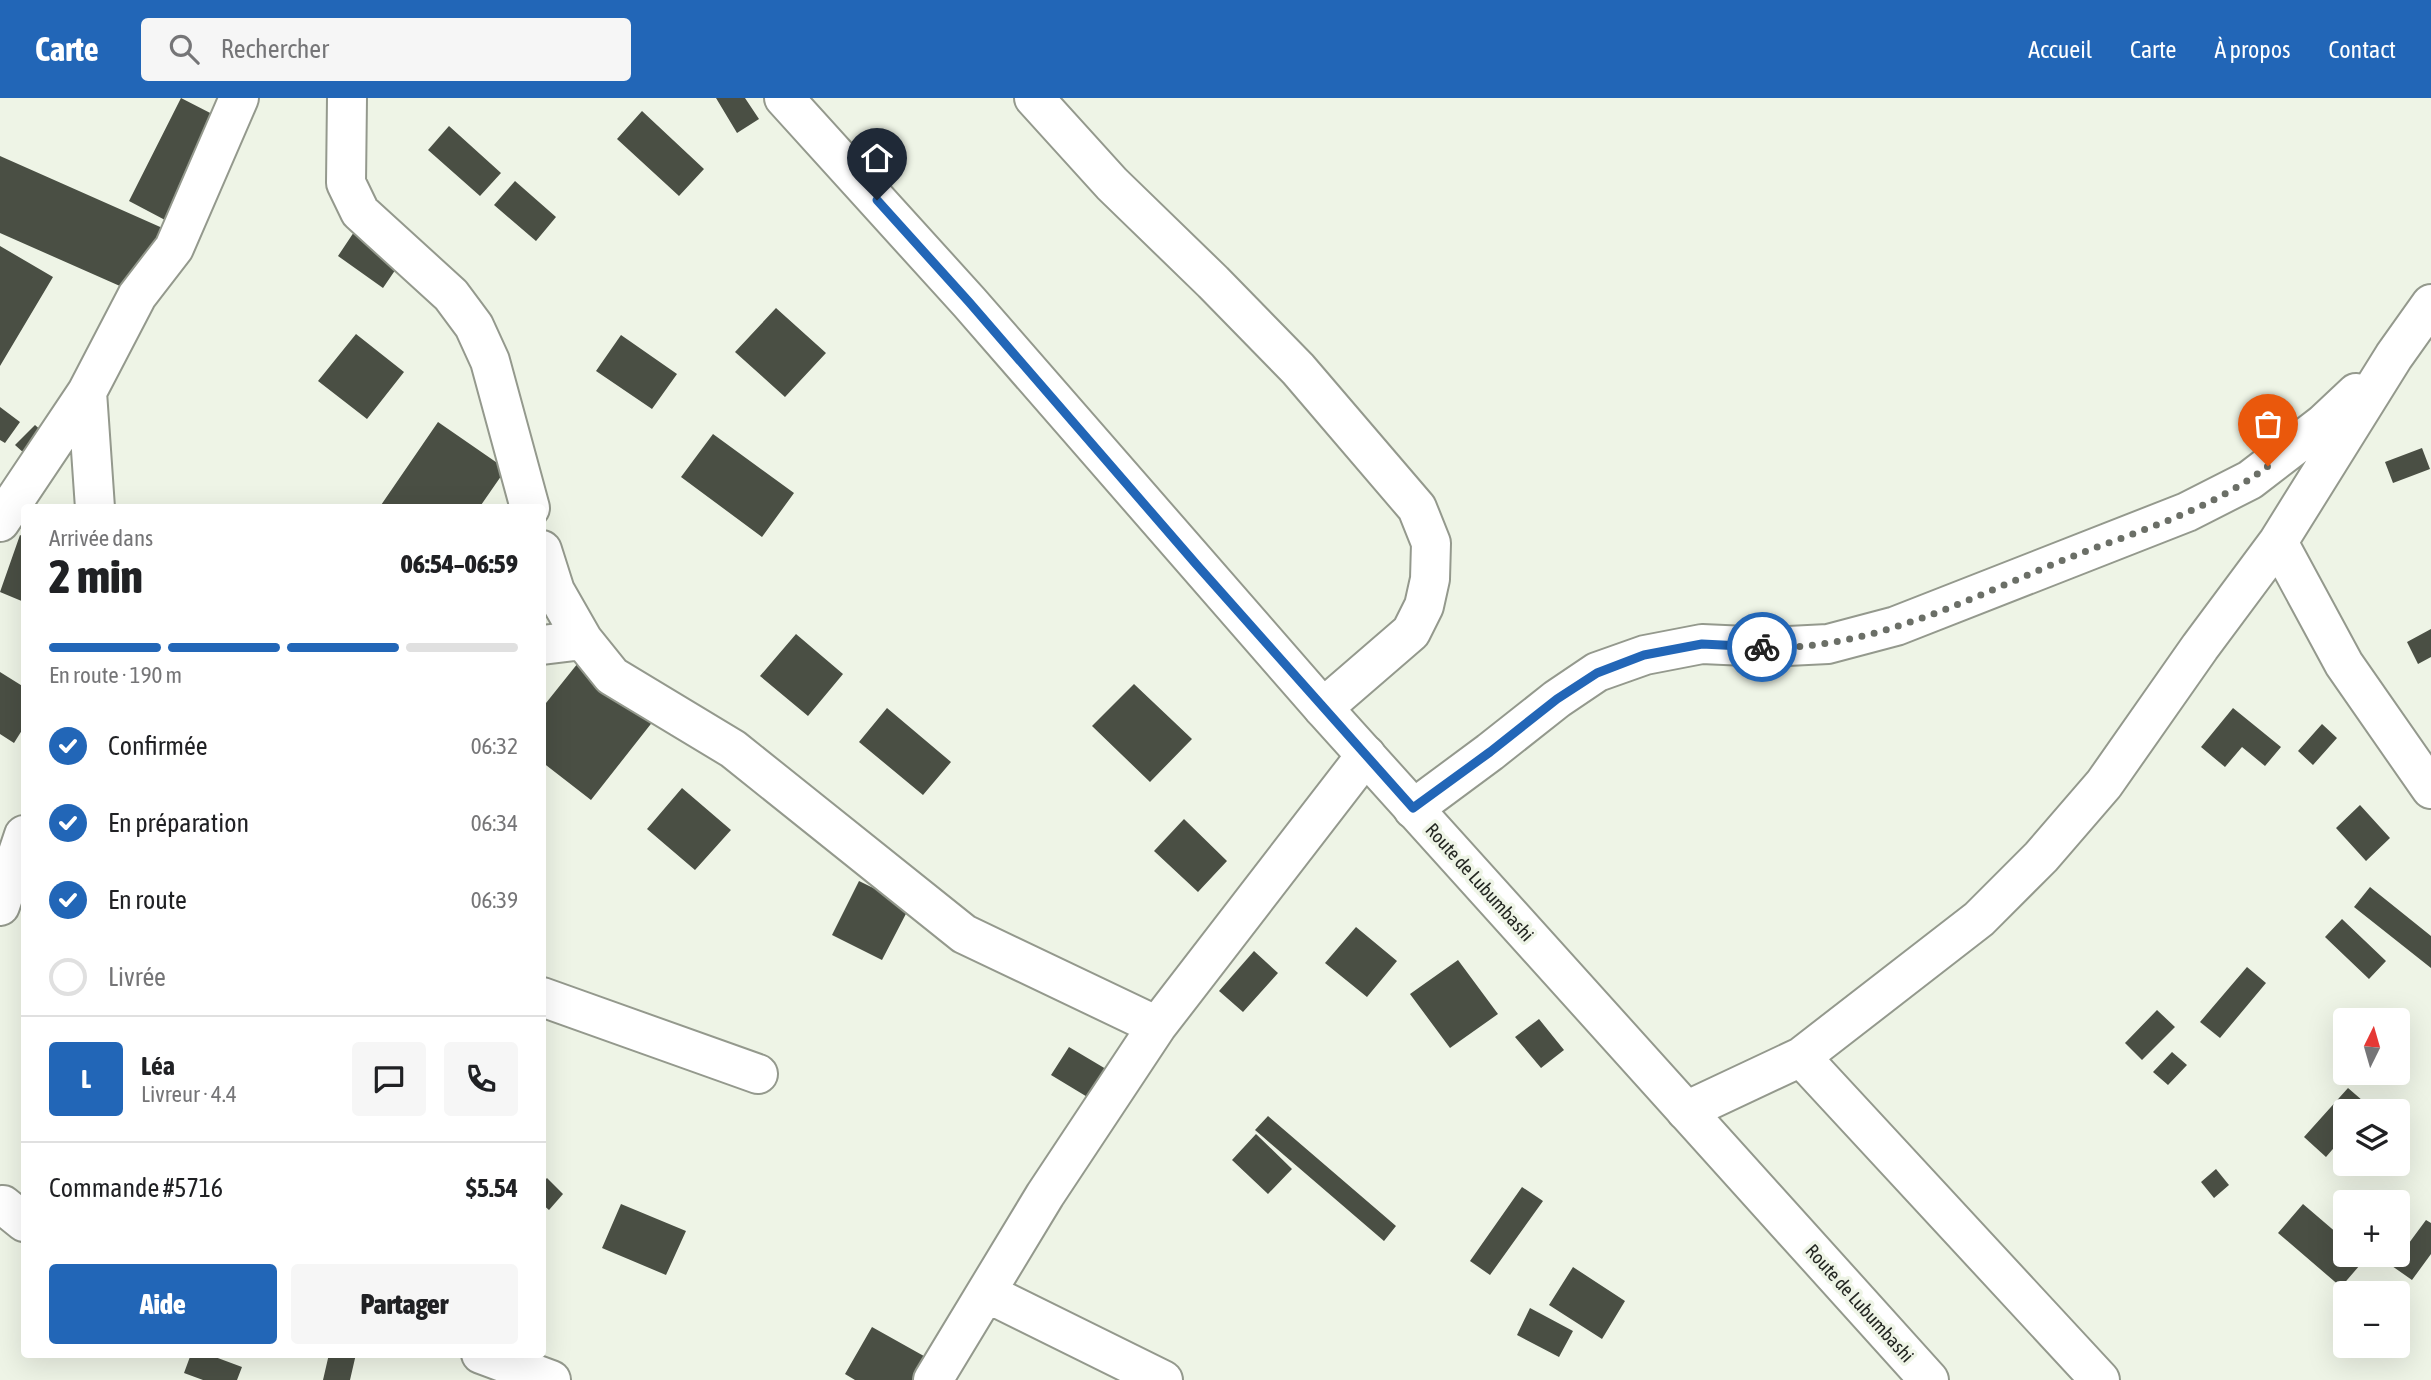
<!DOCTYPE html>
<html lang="fr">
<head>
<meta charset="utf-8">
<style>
  :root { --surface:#fff; --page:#f6f6f6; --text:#202124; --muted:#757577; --line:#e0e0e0; --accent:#2266b7 }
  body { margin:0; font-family:"Asap Condensed",sans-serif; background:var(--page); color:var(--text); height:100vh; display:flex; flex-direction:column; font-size:26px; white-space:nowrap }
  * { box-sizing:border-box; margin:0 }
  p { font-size:23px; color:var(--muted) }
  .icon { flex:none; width:38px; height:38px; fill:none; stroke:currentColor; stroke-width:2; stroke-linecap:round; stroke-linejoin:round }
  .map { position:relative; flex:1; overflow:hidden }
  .details { position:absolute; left:21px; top:406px; width:525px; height:854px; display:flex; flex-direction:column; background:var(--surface); border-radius:7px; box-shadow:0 7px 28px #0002 }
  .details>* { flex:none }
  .needle { width:46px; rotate:5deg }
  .controls { position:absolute; left:2333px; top:910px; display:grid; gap:14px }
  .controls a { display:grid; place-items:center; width:77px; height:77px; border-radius:7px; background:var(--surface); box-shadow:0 7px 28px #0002; font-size:35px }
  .pin { position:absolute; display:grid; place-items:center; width:60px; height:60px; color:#fff; margin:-72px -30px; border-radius:50% 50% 50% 0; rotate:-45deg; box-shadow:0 0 7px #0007 }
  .pin .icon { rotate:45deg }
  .courier { position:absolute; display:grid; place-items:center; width:70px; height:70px; margin:-35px; border:5px solid #2266b7; border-radius:50%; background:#fff; color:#222; box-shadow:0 2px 9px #0007 }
  .summary em { font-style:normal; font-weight:800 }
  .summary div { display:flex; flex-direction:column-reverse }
  .summary { display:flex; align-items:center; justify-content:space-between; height:119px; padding:0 28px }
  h1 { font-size:46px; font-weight:800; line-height:52px }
  .bar { display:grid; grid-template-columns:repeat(4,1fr); gap:10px 7px; align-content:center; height:84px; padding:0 28px }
  .bar i { height:9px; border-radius:5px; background:var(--line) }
  .bar .active { background:var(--accent) }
  .bar p { grid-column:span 4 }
  .line { display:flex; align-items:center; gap:18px; padding:0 28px; border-top:2px solid var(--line) }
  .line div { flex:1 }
  .round { display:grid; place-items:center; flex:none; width:74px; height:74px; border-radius:7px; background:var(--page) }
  ol { padding:0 28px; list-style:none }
  li { display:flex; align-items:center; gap:21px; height:77px }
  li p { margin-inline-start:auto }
  li .icon { padding:7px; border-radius:50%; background:var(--accent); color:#fff; stroke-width:4 }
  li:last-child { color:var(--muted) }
  li i { width:38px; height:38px; border:4px solid var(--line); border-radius:50% }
  .action { display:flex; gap:14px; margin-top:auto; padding:14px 28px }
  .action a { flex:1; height:80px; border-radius:7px; background:var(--accent); color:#fff; font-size:28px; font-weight:800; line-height:80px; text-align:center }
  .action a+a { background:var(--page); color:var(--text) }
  header { display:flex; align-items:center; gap:42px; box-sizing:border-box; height:98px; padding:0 35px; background:var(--accent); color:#fff }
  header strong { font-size:33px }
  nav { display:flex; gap:38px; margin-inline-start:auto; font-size:24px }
  .search { width:490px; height:63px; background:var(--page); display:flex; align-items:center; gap:18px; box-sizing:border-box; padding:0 24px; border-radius:7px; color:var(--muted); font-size:26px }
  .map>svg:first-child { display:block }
</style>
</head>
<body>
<header>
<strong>Carte</strong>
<div class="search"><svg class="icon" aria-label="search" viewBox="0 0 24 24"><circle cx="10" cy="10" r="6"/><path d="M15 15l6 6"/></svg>Rechercher</div>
<nav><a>Accueil</a><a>Carte</a><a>À propos</a><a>Contact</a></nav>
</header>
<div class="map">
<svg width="2431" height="1282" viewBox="0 0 2431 1282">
  <rect width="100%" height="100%" fill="#eef4e6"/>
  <!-- building -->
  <path fill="#4a4f44" d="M181,0l37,19 -53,103 -36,-19z
    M716,0h29l14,21 -22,14z
    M642,13l62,58 -25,27 -62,-57z
    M449,28l52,47 -21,23 -52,-46z
    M0,58l167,74 -29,64 -138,-61z
    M515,83l41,36 -20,24 -42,-36z
    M354,134l46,31 -17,25 -45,-32z
    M0,148l53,31 -53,89z
    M776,210l50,45 -41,44 -50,-45z
    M356,236l48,38 -37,47 -49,-38z
    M621,237l56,39 -25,35 -56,-38z
    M0,309l20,15 -15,21 -5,-3z
    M438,324l68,47 -27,39h-100z
    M35,327l10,9 -20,20 -10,-9z
    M713,336l81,59 -32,44 -81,-60z
    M2422,350l8,21 -37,14 -8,-21z
    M20,437l4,2v65l-24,-10z
    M2431,531v28l-13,7 -11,-22z
    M796,536l47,40 -35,42 -48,-40z
    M578,565l76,57 -63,80 -49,-38v-54z
    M0,574l24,15v40l-10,16 -14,-9z
    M1134,586l58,55 -42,43 -58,-56z
    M887,610l64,54 -28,33 -64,-53z
    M2233,610l48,39 -16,19 -23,-19 -17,20 -24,-20z
    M2322,626l15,14 -24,27 -15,-14z
    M682,690l49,42 -36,40 -48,-41z
    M2360,707l30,33 -24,23 -30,-33z
    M1184,721l43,42 -29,31 -44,-41z
    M859,783l51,25 -28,54 -50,-25z
    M2370,789l61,49v32l-77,-61z
    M2342,821l44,42 -17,18 -44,-42z
    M1356,829l41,34 -30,36 -42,-34z
    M1254,853l24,22 -35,39 -24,-21z
    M1458,862l40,54 -48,34 -40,-54z
    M2247,869l19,16 -46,55 -20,-16z
    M2157,912l18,17 -33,33 -17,-17z
    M1539,921l25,31 -23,18 -26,-31z
    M1069,949l42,25 -17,29 -43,-26z
    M2172,954l15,13 -19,20 -15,-13z
    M2348,990l22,19 -3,4h-22v24l-19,22 -22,-20z
    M1268,1018l128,110 -12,15 -129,-111z
    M1256,1036l36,35 -24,25 -36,-34z
    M2216,1071l13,16 -15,13 -13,-16z
    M547,1080l16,16 -14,16 -7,-6v-21z
    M1522,1089l21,14 -53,74 -20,-14z
    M621,1106l65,27 -20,44 -64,-27z
    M2303,1106l42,36v15h17l4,3 -25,29 -63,-54z
    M2426,1122l5,3v31l-19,26 -20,-14z
    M1573,1169l52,34 -23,38 -53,-34z
    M1530,1210l43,23 -14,26 -42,-22z
    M872,1229l59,33 -12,20h-64l-10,-6z
    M191,1256h16l35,13 -5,13h-34l-19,-7z
    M329,1256h27l-6,26h-27z"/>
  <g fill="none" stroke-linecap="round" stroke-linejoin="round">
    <!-- street casing -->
    <g stroke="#94998d" stroke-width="42">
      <path id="street" d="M347,0l-1,85 14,29 91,83 23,31 16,35 40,147
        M1034,0l78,86 101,98 85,87 119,139 14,35 -1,36 -6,27 -13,26 -88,76
        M87,294l8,116
        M0,424l87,-130 50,-96 37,-48 65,-150
        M2278,444l66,122 87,125
        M542,452l13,41 28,49 29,36 121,73 231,185 193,92
        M542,547l41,-5
        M1413,711l77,-57 67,-53 40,-27 48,-17 57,-11 67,3 59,-3 68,-18 291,-114 63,-32 73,-56 33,-31
        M0,808l24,-71
        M542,899l216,77
        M1801,959l299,323
        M1686,1013l115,-54 178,-138 62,-62 63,-73 96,-137 78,-105 116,-186 37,-52
        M3,1107l21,17
        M987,1195l176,87
        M481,1256l70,26
        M933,1282l112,-185 112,-169 209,-271"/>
    </g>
    <!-- highway casing -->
    <g stroke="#94998d" stroke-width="42">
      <path id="highway" d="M784,0l185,204 354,406 606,672"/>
    </g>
    <!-- street -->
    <use href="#street" stroke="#fff" stroke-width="38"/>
    <!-- highway -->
    <use href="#highway" stroke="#fff" stroke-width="38"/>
  </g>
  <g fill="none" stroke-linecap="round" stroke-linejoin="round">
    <!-- done -->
    <path stroke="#6b6f67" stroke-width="7" stroke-dasharray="0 12.6" d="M1762,549c109,5 211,-51 309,-90 67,-26 140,-47 197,-91"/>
    <!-- route -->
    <path stroke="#2266b7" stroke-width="9" d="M877,102l92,102 227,262 217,244 77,-56 67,-53 40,-26 47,-18 58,-11 60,3"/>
  </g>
  <g text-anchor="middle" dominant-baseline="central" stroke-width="7" stroke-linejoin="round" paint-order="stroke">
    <!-- street labels -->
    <g font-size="19" fill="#242722" stroke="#eef4e6">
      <text transform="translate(1480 784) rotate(48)">Route de Lubumbashi</text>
      <text transform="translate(1860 1205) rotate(48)">Route de Lubumbashi</text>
    </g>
  </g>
</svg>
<div class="controls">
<a><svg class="needle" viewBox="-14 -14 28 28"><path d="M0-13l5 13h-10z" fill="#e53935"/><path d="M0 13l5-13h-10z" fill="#757577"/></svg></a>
<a><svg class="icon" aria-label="layers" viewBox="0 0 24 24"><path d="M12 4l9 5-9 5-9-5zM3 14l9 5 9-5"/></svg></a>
<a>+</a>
<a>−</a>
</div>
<div class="pin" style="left:2268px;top:368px;background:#ea580c"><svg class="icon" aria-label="bag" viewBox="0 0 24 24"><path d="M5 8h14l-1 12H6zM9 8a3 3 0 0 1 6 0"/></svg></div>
<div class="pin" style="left:877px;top:102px;background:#1f2937"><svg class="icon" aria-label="home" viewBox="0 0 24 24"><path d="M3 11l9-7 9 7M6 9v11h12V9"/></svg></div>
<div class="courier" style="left:1762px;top:549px"><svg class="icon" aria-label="bike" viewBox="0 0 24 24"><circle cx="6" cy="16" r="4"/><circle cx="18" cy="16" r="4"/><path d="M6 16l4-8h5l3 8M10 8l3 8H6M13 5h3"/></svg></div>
<section class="details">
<div class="summary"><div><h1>2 min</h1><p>Arrivée dans</p></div><em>06:54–06:59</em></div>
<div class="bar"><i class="active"></i><i class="active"></i><i class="active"></i><i></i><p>En route · 190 m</p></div>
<ol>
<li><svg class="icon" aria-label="check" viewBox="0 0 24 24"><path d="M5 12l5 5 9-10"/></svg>Confirmée<p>06:32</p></li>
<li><svg class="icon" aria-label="check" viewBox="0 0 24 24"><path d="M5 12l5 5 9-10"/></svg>En préparation<p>06:34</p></li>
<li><svg class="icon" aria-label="check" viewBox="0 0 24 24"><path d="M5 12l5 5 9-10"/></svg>En route<p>06:39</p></li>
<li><i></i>Livrée</li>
</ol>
<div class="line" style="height:126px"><b class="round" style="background:var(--accent);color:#fff">L</b><div><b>Léa</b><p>Livreur · 4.4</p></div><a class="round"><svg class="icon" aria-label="chat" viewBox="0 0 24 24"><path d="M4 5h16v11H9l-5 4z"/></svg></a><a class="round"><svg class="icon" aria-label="phone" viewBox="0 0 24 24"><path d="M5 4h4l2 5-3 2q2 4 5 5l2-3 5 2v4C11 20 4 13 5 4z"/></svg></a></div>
<div class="line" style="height:91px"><div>Commande #5716</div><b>$5.54</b></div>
<div class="action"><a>Aide</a><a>Partager</a></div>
</section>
</div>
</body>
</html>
